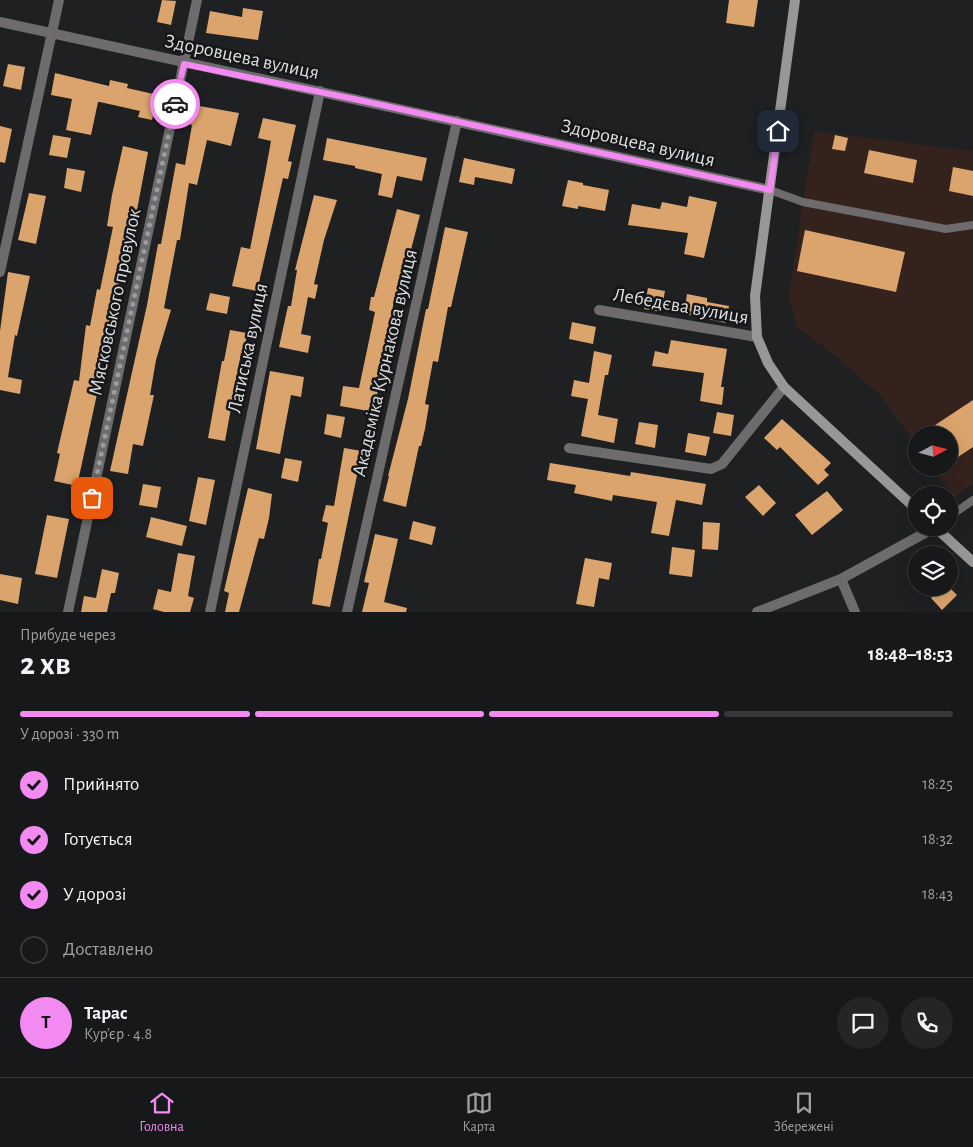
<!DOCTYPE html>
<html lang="uk">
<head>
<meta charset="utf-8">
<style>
  :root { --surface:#16181a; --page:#232527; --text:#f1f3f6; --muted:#9ea0a2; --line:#353739; --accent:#f28af2 }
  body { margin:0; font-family:"Alegreya Sans",sans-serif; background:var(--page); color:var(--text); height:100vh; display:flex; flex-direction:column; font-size:19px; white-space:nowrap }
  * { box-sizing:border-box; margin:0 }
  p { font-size:16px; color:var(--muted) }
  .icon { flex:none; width:28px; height:28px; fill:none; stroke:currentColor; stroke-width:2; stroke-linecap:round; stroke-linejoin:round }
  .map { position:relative; height:612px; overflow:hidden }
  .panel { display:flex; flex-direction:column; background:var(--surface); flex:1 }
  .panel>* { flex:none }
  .needle { width:32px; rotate:83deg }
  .buttons { position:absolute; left:908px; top:426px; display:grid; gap:10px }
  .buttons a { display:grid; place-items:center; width:50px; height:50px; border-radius:50%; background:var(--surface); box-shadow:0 5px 20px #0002,0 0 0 1px var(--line); font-size:25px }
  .pin { position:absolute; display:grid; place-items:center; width:42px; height:42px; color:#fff; margin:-21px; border-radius:10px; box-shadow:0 2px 8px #0006 }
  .courier { position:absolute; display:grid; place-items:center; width:50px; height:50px; margin:-25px; border:4px solid #f28af2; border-radius:50%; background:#fff; color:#222; box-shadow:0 1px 6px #0007 }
  .summary em { font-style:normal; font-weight:700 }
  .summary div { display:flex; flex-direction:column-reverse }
  .summary { display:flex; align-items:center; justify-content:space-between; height:85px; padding:0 20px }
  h1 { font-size:32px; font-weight:700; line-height:38px }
  .bar { display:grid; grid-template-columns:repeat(4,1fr); gap:8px 5px; align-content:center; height:60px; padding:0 20px }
  .bar i { height:6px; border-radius:4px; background:var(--line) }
  .bar .active { background:var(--accent) }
  .bar p { grid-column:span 4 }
  .line { display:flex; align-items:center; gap:12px; padding:0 20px; border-top:1px solid var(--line) }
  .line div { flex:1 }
  .round { display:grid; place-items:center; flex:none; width:52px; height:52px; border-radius:26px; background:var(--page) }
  ol { padding:0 20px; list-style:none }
  li { display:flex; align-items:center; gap:15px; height:55px }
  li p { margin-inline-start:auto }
  li .icon { padding:5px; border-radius:50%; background:var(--accent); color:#111; stroke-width:4 }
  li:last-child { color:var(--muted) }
  li i { width:28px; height:28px; border:2px solid var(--line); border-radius:50% }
  .tabs { display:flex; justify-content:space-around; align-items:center; height:70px; border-top:1px solid var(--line); background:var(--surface); font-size:14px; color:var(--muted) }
  .tabs a { display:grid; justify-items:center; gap:2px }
  .tabs .active { color:var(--accent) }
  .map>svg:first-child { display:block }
</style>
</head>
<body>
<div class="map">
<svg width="973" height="612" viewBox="0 0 973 612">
  <rect width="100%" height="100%" fill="#1e2022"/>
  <!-- industrial -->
  <path fill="#34221d" d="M814,131l159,20v333l-19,13 -22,-29h17v-33h-33v9l-36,-49 -49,-43 -35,-25 -4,-21 -4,-5z"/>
  <!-- building -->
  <path fill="#dba46d" d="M162,0l14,1 -5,24 -14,-3z
    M729,0h29l-4,27 -28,-4z
    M243,8l20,3 -5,29 -52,-7 4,-22 32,6z
    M8,64l17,3 -4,23 -18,-4z
    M55,73l54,13 1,-6 18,4 -1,4 31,7 -6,25 -14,-3 2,-6 -40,-9h-2l-7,33 -25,-5 6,-31 -21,-4z
    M188,104l51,9 -8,33 -24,-6 -10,45 -8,-2 -9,57h-3l-13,68 7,2 -15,50 -6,35h4l-11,51 -10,-2 -5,30 -18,-3 37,-166 11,-61h3l15,-81 9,2 7,-40 -7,-2z
    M263,118l33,7 -8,36 4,1 -4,17 -5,-1 -26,113 -25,-5 9,-39 9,2 15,-75 6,-33 -13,-3z
    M0,126l12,3 -7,34 -5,-1z
    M53,135l18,3 -4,20 -18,-3z
    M835,135l13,3 -3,13 -13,-2z
    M327,138l100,20 -5,23 -25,-5 -5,22 -14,-3 4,-21 -27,-6v-2l-32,-6z
    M123,146l25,6 -15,79 -3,-1 -12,59 -3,-1 -10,59h-2l-7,37 3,1 -22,101 -23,-5 6,-27 -3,-1 17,-73 5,1 7,-56 4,1 7,-37 3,1 13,-63 -6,-1 5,-31z
    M869,150l48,10 -4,23 -49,-10z
    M464,158l51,11 -3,15 -37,-7 -1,8 -15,-3z
    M953,167l20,4v25l-24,-5z
    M67,168l18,3 -4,21 -17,-4z
    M568,180l15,3v2l26,5 -4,21 -27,-5v3l-16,-3z
    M29,193l17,3 -10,48 -18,-4z
    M314,195l23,5 -13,40 -10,44 4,1 -3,14 -7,-2 -7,37 10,2 -3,17 -29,-6 9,-41h3l6,-36h-2z
    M689,196l28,6 -13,56 -20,-4 4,-21 -60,-8 4,-21 28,5 2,-7 25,5z
    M397,209l23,6 -21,81 -4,-1 -21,117 -34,-6 3,-20 16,2 16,-76 -6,-2 2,-13h3z
    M445,227l23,5 -17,75h-3l-10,55 -5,-1 -8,43 4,1 -4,24 -4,17h-2l-13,61 -23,-6 6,-25h-1l20,-77 18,-90h2z
    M805,230l100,22 -9,40 -99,-21z
    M8,272l22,4 -13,60 -2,-1 -7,42 14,3 -2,14 -20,-4v-59z
    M648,288l17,3 -4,21 -17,-3z
    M210,293l20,4 -3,17 -21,-4z
    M687,294l20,4v4l22,4 -3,17 -42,-9z
    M572,322l24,5 -3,17 -24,-5z
    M230,330l17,3 -3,20h-3l-16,88 -17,-3 14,-77h2z
    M671,340l56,9 -6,38h3l-2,18 -22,-4 4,-28 -52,-7 3,-15 13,3z
    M594,351l18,4 -4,20h-3l-7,40 20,4 -4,24 -33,-7 7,-37 -17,-3 3,-16 15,3z
    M270,371l34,6 -3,20 -10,-2 -11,59 -24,-5z
    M973,400v47l-24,16v-28h-29z
    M717,412l17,3 -3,21 -18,-3z
    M327,414l18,3 -4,21 -17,-4z
    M782,419l49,44 -7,7 5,5 -11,10 -38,-38 -3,3 -13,-12z
    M639,422l19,3 -3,23 -20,-4z
    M688,433l22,4 -4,19 -21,-4z
    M344,448l18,3 -32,156 -18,-3 7,-45h2l7,-36 -6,-2 4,-16 8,1z
    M285,458l17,3 -4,21 -17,-4z
    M550,463l80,13 1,-4 75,12 -4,21 -26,-5 -7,36 -18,-3 6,-31 -44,-7 -1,6 -38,-8 2,-8 -29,-5z
    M198,477l17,3 -9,45 -17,-4z
    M143,484l18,3 -4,21 -18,-3z
    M759,485l17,18 -13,13 -18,-19z
    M248,488l24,6 -3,24 -5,21 -5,-1 -20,74h-14l4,-19 -5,-2z
    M827,491l16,19 -31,25 -17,-20z
    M47,515l22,4 -12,59 -22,-4z
    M151,517l36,9 -5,20 -36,-9z
    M413,521l23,6 -4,18 -23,-6z
    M703,522l17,1 -2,27 -16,-1z
    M375,534l23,5 -14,63 23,6 -1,4h-44l7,-29 -5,-1z
    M672,547l23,3 -3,27 -23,-3z
    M178,553l17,3 -7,40 6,2 -4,14h-26l-11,-3 5,-20 13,3z
    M585,558l27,5 -3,17 -10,-2 -5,29 -18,-3z
    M102,569l17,4 -4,20h-4l-4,19h-26l3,-16 12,2z
    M0,574l22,4 -4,26 -18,-4z
    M942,588h8l7,7 -15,15 -11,-12z"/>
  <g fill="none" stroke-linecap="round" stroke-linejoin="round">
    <!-- lane -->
    <path stroke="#6d6b6b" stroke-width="8" d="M770,190l33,12 143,27 27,-4
      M949,517l24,-17"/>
    <!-- street -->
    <path stroke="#6d6b6b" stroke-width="10" d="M0,22l770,168
      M0,272l59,-272
      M599,310l158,27
      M569,448l142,21 11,-5 62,-77
      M841,579l14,33
      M68,612l129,-612
      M210,612l110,-521
      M347,612l110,-491
      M757,612l84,-33 93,-51"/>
    <!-- secondary -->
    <path stroke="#999696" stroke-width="10" d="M795,0l-40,296 2,41 11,26 16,24 132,122
      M936,528l37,34"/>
  </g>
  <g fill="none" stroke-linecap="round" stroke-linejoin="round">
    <!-- done -->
    <path stroke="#9b9c9e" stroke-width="5" stroke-dasharray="0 9" d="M92,498l83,-394"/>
    <!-- route -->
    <path stroke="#f28af2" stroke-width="6" d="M175,104l9,-40 170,35 416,91 8,-59"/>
  </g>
  <g text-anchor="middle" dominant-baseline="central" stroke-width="5" stroke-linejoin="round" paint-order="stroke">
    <!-- street labels -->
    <g font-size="20" fill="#dedfe1" stroke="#151719">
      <text transform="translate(242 57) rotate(12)">Здоровцева вулиця</text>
      <text transform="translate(638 143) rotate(13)">Здоровцева вулиця</text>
      <text transform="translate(115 302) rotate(-78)">Мясковського провулок</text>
      <text transform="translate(681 306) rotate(10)">Лебедєва вулиця</text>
      <text transform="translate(248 348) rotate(-78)">Латиська вулиця</text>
      <text transform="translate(385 363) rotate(-77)">Академіка Курнакова вулиця</text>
    </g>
  </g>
</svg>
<div class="buttons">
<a><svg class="needle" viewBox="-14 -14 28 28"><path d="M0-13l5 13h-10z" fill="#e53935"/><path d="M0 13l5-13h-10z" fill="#9ea0a2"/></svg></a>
<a><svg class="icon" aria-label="locate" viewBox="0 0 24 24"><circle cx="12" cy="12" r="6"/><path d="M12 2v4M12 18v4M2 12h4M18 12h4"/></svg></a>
<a><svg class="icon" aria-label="layers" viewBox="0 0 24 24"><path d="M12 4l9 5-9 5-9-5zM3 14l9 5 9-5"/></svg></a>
</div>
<div class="pin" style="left:92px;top:498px;background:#ea580c"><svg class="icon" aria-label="bag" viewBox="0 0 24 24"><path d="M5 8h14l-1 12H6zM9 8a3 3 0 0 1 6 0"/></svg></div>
<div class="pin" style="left:778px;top:131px;background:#1f2937"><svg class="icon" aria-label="home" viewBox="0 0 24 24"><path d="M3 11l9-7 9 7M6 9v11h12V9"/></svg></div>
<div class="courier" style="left:175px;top:104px"><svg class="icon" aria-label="car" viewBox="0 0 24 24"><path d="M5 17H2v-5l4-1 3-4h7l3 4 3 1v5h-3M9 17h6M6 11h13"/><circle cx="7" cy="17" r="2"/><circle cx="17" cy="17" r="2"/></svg></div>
</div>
<section class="panel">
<div class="summary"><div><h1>2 хв</h1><p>Прибуде через</p></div><em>18:48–18:53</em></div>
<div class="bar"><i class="active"></i><i class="active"></i><i class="active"></i><i></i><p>У дорозі · 330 m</p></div>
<ol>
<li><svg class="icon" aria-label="check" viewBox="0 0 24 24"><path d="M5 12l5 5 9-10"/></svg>Прийнято<p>18:25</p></li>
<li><svg class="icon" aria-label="check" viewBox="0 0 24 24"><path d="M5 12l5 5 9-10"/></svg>Готується<p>18:32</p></li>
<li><svg class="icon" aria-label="check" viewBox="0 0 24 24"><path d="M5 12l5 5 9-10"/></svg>У дорозі<p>18:43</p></li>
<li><i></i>Доставлено</li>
</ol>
<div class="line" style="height:90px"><b class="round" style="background:var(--accent);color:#111">Т</b><div><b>Тарас</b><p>Кур’єр · 4.8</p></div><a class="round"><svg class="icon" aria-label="chat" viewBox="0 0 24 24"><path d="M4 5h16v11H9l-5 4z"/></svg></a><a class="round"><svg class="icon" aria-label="phone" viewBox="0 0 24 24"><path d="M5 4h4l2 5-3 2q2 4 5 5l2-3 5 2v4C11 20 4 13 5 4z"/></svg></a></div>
</section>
<nav class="tabs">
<a class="active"><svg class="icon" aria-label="home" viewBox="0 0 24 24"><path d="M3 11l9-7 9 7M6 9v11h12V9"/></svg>Головна</a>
<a><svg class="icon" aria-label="map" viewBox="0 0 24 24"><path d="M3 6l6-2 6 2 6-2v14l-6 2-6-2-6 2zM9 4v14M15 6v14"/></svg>Карта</a>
<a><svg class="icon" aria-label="saved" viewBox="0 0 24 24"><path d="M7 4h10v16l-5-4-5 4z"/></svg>Збережені</a>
</nav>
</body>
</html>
